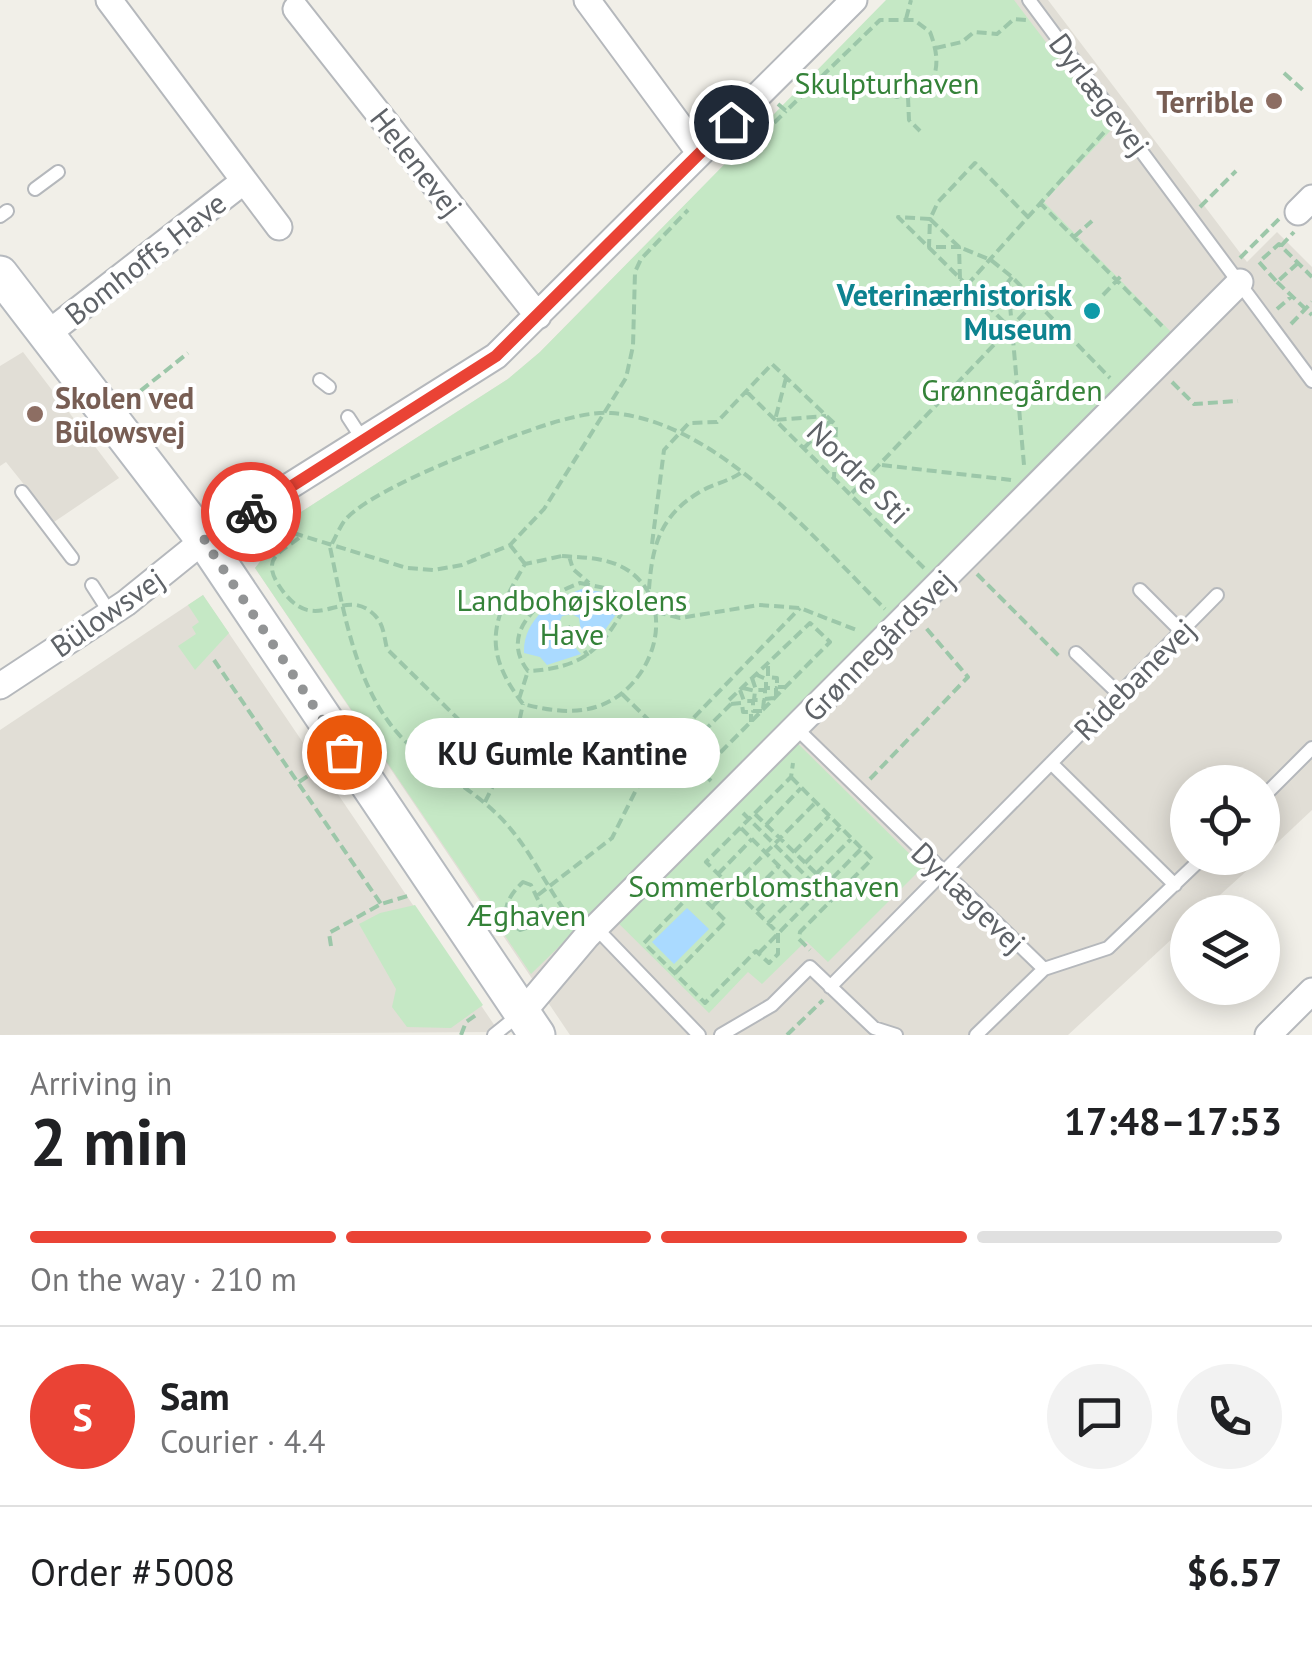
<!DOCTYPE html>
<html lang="en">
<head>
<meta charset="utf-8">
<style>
  :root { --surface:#fff; --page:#f2f2f2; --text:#202124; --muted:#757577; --line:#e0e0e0; --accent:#ea4335 }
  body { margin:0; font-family:"PT Sans",sans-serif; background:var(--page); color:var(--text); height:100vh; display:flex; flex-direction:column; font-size:38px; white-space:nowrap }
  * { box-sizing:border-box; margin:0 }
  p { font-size:32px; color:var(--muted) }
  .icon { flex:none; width:55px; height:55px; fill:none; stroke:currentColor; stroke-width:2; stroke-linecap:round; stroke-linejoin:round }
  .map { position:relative; height:1035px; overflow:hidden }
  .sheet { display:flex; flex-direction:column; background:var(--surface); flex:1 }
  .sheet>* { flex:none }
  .fabs { position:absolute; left:1170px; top:765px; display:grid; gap:20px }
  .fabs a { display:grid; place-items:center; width:110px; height:110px; border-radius:50%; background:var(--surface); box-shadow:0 5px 25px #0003; font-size:50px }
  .pin { position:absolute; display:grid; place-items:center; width:85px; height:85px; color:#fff; margin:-42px; border:5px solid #fff; border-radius:50%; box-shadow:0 2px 10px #0007 }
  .courier { position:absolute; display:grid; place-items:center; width:100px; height:100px; margin:-50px; border:8px solid #ea4335; border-radius:50%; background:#fff; color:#222; box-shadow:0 2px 12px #0007 }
  .bubble { position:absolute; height:70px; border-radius:35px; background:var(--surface); box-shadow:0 5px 25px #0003; font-size:32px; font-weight:700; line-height:70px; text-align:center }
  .head em { font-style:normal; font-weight:700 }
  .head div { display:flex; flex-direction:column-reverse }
  .head { display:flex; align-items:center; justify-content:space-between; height:170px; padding:0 30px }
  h1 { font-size:65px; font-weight:700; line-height:75px }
  .bar { display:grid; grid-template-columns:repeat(4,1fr); gap:15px 10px; align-content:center; height:120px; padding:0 30px }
  .bar i { height:12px; border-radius:8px; background:var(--line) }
  .bar .current { background:var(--accent) }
  .bar p { grid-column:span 4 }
  .line { display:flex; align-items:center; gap:25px; padding:0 30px; border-top:2px solid var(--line) }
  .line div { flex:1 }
  .round { display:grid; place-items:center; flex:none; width:105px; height:105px; border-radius:52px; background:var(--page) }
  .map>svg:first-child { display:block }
</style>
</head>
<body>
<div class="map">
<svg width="1312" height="1035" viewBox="0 0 1312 1035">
  <rect width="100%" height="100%" fill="#f1efe8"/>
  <!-- education -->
  <path fill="#e1ded6" d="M887,0h161l199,262 30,-30 35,35v543l-49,46 -1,-74h-74v76h73l-60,54h-13l-1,13 -119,110h-498l-315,-467 8,-10 -4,-19 249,-160 32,-27z
    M23,352l96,126 -65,44 -48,-60 -6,4v-100z
    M203,595l296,437 -499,3v-305z"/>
  <!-- green -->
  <path fill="#c5e8c5" d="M886,0h128l98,129 -68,73 127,130 -391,394 143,141 -95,95 -22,-21 -44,43 -14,-12 -39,41 -108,-107 -70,68 -276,-406 8,-10 -4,-19 249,-160 32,-27z
    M203,595l26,38 -34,37 -17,-24 18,-12 -4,-7 7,-5 -11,-17z
    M415,905l68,100 -32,23 -44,-1 -15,-20 4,-18 -37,-65 21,-11z"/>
  <!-- water -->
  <path fill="#aadaff" d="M582,589l27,4 -1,10 9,10 -24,34 -12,-15 -2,-14 -7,-4 -10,2 -5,12 24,26 -34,11 -7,-8 -16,-4c-1,-33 28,-54 58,-64z
    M687,908l22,21 -35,35 -22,-22z"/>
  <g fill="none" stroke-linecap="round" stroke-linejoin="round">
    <!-- lane casing -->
    <g stroke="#b5b8bc" stroke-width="16">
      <path id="lane" d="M1029,0l283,381
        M35,189l23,-17
        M0,216l7,-5
        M320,380l9,7
        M348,417l15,23
        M22,492l50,66
        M92,585l18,28
        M1140,590l41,41
        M1076,653l43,41
        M796,728l248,241
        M1051,763l124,122
        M1262,798l50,-50
        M596,928l103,107
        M830,987l387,-392
        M494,1035l26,-21
        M721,1035l51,-30 38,-38 64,61 22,7
        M976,1035l68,-66 64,-21 94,-90"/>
    </g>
    <!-- street casing -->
    <g stroke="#b5b8bc" stroke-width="29">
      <path id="street" d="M109,0l170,227
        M587,0l112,152
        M296,9l242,307
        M1298,212l14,-14
        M46,335l198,-154
        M0,686l126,-83 78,-63 292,-184 358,-356
        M522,1013l65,-77 653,-654
        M1268,1035l44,-44"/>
    </g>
    <!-- secondary casing -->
    <g stroke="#b6babf" stroke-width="39">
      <path id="secondary" d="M0,274l204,266 333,495"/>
    </g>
    <!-- path -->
    <path stroke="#9cc7a9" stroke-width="4" stroke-dasharray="10 5" stroke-linecap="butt" d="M906,19l5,-19
      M936,48l26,-6 12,-10 23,2 17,-15 12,1
      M1284,73l21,19
      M908,97l1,23 11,11
      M778,104l8,7 94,-91h34l16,12c8,21 11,42 -6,60l-27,5 -33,-10 -55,1
      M753,144l33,-33
      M1039,202l123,124
      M1200,207l36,-36
      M1029,218l-54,-55 -37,39 -8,17 29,28 32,13 21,17 98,101
      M1074,237l18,-16
      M1281,246l13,-14
      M1240,258l39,-39
      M1298,263l-21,19 -18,-20 20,-18 33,33
      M1012,277l-4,5 16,183
      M960,279l-1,-32h-30l1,-28 -32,-2 89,88
      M1008,282l-21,23 23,23
      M1277,282l35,33
      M967,285l140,-156
      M1103,295l20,-21
      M1277,309l15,-13
      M1291,324l21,-22
      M786,378l-11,42 51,-4
      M1172,382l22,22 44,-3
      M747,392l177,176
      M129,400l59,-47
      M804,448l31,-32
      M882,465l129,15
      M852,493l183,-191
      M299,538c-16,13 -38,19 -21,46 34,54 59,7 89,25 17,11 16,23 20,40l118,116
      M242,540l4,6 31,-18 130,40 27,2 28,-5 48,-20 34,-36 82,-131 7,-32 2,-74 6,-13 47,-49
      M652,544l12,-94 25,-27 28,-1 55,-58 64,61 -2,53
      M510,545l15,19
      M562,556c24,2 46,1 67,15 51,36 24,116 -30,135 -26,9 -51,4 -76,-2 -42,-55 -31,-84 2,-140z
      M569,556l4,13 16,14
      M977,574l82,82
      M580,583l30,6 17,15c-26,46 -44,64 -99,67 -31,-40 15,-75 52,-88z
      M649,589c3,-41 10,-72 49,-96 14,-9 30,-11 44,-21
      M627,604l53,14 79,-13 41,3 59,23
      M568,626l20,30
      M214,660l167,244
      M768,666v11l9,1v9h8
      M755,674l11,5v9h10v8
      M752,678l4,12h9v9l9,-1
      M743,688l12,3 -1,9h10l-1,9
      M740,690l4,11h9v10h9
      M622,694l89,87
      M519,699l9,-28
      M731,704l11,-1 1,9h8v10
      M682,753l49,-49 -3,-3 82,-78 20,19 -129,130
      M791,777l81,82 -72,73 -1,7 11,11
      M870,779l98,-102 -42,-49
      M299,782l25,-17
      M485,802l30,-61 8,-37
      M743,813l88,88
      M755,814l72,70
      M766,825l35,-37
      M741,828l71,71
      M794,852l35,-36
      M805,863l35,-36
      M718,874l34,-35
      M816,874l35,-35
      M523,882l8,3 10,21 -8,20 -13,4c-24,-13 -13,-33 3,-48z
      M538,895l74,-57 25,-50 33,-46 130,-134
      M745,900l34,-34
      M712,907l102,-103
      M757,911l31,-32
      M573,922c-24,-30 -39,-66 -64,-95 -34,-41 -91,-63 -121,-106 -35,-48 -46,-118 -58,-174 5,-8 9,-19 15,-27 21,-24 90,-53 120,-65 37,-14 108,-45 146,-42 107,8 202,125 274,196
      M768,923l32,-32
      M331,946l-2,-13 52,-29 30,-9
      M759,953l102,-104
      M675,973l51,-52 -31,-31 -51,53 61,60 51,-52 13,12 9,-9v-21l-72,-71 85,-85 2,-14
      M461,1035l5,-13 13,-9
      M787,1035l36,-35"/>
    <!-- lane -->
    <use href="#lane" stroke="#fff" stroke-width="12"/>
    <!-- street -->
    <use href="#street" stroke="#fff" stroke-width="25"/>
    <!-- secondary -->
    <use href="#secondary" stroke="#fff" stroke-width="35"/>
  </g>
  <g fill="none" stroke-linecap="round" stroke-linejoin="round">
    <!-- done -->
    <path stroke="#929495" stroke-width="10" stroke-dasharray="0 18" d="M251,512l-47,28 140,212"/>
    <!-- route -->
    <path stroke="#ea4335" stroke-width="12" d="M251,512l245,-156 235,-234"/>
  </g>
  <!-- markers -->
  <g fill="#8d6e63" stroke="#fff" stroke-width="4">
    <circle cx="1274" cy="101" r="10"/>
    <circle cx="35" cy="414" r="10"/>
  </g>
  <circle fill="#0f9aa8" stroke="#fff" stroke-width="4" cx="1092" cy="311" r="10"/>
  <g text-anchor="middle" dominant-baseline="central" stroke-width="8" stroke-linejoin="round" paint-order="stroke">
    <!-- park labels -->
    <g font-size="30" fill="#348238" stroke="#fff">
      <text x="887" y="82">Skulpturhaven</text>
      <text x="1012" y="389">Grønnegården</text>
      <text x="572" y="599">Landbohøjskolens<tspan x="572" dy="34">Have</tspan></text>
      <text x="764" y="885">Sommerblomsthaven</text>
      <text x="527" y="914">Æghaven</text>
    </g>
    <!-- street labels -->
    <g font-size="30" fill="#5f6368" stroke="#fff">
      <text transform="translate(1100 94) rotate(53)">Dyrlægevej</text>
      <text transform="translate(417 162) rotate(52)">Helenevej</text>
      <text transform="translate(145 258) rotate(-38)">Bomhoffs Have</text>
      <text transform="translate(859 472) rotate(45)">Nordre Sti</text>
      <text transform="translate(107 612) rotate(-35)">Bülowsvej</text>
      <text transform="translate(878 645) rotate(-45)">Grønnegårdsvej</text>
      <text transform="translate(1134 679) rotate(-45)">Ridebanevej</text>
      <text transform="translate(969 897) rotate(44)">Dyrlægevej</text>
    </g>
    <!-- education labels -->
    <g font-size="30" font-weight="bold" fill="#785e54" stroke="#fff" text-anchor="end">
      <text x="1254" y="101">Terrible</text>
      <text x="55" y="397" text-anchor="start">Skolen ved<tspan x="55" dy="34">Bülowsvej</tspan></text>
    </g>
    <!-- culture labels -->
    <g font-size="30" font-weight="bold" fill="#0d838f" stroke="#fff" text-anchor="end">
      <text x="1072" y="294">Veterinærhistorisk<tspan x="1072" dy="34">Museum</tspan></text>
    </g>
  </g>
</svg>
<div class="fabs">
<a><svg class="icon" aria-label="locate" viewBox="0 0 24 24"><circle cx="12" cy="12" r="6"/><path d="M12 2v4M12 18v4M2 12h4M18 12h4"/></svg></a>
<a><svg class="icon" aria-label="layers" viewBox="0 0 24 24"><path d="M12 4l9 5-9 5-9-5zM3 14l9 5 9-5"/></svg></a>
</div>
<div class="pin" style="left:344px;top:752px;background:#ea580c"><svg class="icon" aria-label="bag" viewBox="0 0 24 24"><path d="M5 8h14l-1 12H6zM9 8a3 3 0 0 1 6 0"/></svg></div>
<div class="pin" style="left:731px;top:122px;background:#1f2937"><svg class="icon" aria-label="home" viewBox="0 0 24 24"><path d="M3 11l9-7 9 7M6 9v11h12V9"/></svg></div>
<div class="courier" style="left:251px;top:512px"><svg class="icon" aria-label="bike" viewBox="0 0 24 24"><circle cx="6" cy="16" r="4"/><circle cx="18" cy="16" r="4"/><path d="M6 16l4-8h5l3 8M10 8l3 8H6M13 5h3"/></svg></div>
<div class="bubble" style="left:405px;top:718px;width:315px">KU Gumle Kantine</div>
</div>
<section class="sheet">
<div class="head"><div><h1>2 min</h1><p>Arriving in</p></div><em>17:48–17:53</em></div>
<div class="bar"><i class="current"></i><i class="current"></i><i class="current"></i><i></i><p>On the way · 210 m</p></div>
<div class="line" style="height:180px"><b class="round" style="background:var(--accent);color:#fff">S</b><div><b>Sam</b><p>Courier · 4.4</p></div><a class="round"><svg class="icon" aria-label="chat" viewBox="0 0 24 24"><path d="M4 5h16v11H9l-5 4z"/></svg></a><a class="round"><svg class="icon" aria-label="phone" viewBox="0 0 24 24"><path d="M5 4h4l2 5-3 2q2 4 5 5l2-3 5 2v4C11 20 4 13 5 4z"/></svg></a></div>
<div class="line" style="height:130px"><div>Order #5008</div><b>$6.57</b></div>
</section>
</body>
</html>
